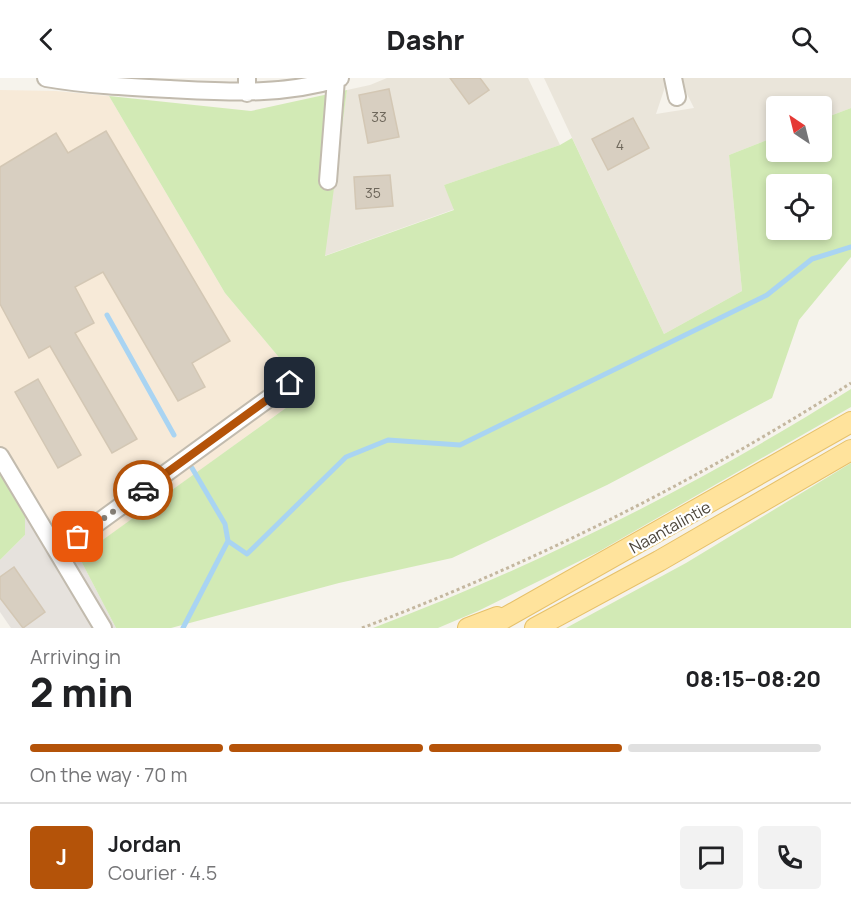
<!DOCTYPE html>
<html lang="en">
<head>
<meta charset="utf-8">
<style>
  :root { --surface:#fff; --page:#f2f2f2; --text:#202124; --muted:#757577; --line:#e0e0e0; --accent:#b45309 }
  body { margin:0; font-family:Manrope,sans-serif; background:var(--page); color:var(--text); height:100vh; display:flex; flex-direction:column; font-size:22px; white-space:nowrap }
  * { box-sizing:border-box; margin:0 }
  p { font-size:20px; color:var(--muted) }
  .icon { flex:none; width:33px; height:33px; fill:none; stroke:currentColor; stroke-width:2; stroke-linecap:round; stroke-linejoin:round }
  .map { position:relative; height:550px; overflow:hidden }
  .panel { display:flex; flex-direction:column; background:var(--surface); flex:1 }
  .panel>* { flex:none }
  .needle { width:39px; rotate:325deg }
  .buttons { position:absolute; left:766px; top:18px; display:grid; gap:12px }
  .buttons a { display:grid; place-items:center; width:66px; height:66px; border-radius:6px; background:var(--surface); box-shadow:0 3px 9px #0003; font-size:30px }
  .pin { position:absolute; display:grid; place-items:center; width:51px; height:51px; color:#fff; margin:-26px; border-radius:12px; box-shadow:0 3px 9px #0006 }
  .courier { position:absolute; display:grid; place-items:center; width:60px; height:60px; margin:-30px; border:4px solid #b45309; border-radius:50%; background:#fff; color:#222; box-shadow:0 2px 8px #0007 }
  .summary em { font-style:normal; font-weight:800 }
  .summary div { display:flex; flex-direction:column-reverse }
  .summary { display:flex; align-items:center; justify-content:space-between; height:102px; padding:0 30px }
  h1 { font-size:39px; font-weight:800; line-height:45px }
  .bar { display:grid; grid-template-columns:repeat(4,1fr); gap:9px 6px; align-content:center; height:72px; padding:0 30px }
  .bar i { height:8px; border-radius:4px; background:var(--line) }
  .bar .active { background:var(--accent) }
  .bar p { grid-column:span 4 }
  .line { display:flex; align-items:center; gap:15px; padding:0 30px; border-top:2px solid var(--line) }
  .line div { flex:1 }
  .round { display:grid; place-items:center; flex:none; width:63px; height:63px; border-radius:6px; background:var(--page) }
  header { display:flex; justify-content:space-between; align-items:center; height:78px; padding:0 30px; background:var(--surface); font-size:27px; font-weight:800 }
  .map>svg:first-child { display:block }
</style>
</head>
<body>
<header><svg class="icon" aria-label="back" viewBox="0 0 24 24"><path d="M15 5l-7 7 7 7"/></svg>Dashr<svg class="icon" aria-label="search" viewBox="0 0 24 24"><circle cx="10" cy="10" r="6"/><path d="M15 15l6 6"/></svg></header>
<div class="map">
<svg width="851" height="550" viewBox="0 0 851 550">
  <rect width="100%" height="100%" fill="#f6f3ec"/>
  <!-- residential -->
  <path fill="#eae5da" d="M387,0h141l32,67 -116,40 11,24 -131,47 23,-166 23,-5z
    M544,0h120l1,9 -9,27 38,-6 -10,-20 -2,-10h169v30l-29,11v-13h-45v30l-48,19 13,136 -78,43z"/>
  <!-- commercial -->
  <path fill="#f7ead8" d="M0,12l56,1 53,5 116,197 83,99 -249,180 -59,-98z"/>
  <!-- industrial -->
  <path fill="#e6e2dd" d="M25,437l34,57 20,-15 37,71h-105l-11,-16v-52l25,-25z"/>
  <!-- green -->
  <path fill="#d2eab5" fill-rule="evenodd" d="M347,12l-22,166 129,-46 -10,-25 116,-40 12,-7 92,196 78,-43 -13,-136 48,-19v16h45v-33l29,-11v149l-52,63 -27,78 -165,87 -155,73 -113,25 -168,45h-55l-37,-71 229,-165 -83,-99 -116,-197 142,15zM777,106h45v46h-45z
    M851,311v18l-253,145 -120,59 -40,17h-65c168,-64 326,-143 478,-239z
    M851,385v165h-285l120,-65z
    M0,396l25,41v20l-25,25z"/>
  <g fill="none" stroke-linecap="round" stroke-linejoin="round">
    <!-- stream -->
    <path stroke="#a9d4f2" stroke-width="5" d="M107,237l67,120
      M192,390l33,56 3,17
      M183,550l45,-87 19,13 99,-97 42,-17 72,5 307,-150 45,-36 39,-12"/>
  </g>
  <!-- building -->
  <path fill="#d8cfc1" stroke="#d3c7b4" stroke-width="1.5" d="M450,0h30l9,12 -20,14z
    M389,11l10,48 -31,6 -9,-48z
    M633,40l16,30 -41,22 -16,-31z
    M106,53l124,210 -38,22 13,24 -27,14 -75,-129 -28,15 19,36 -19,10 62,106 -25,14 -62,-107 -21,12 -29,-54v-137l56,-34 12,20z
    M390,97l3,31 -37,3 -2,-32z
    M38,301l43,76 -23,13 -43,-76z
    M14,489l31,45 -22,16 -23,-30v-21z"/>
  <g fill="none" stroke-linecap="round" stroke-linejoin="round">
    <!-- minor casing -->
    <g stroke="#c2bbae" stroke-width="20">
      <path id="minor" d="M46,0c41,7 83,9 124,11 58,3 114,7 170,-11
        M247,0v15
        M673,0l4,19
        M328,103l8,-102
        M0,378l103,172
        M59,473l231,-168"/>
    </g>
    <!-- major casing -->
    <g stroke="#e6c16a" stroke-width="22">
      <path id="major" d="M468,550l29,-11
        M487,550l364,-206
        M535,550l124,-67 192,-111"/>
    </g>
    <!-- path -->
    <path stroke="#c4b79f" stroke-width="3" stroke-dasharray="3 3" stroke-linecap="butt" d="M362,550c171,-65 334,-146 489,-245"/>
    <!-- minor -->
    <use href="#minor" stroke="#fff" stroke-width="16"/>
    <!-- major -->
    <use href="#major" stroke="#ffe39c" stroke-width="20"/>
  </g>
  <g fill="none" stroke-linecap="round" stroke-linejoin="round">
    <!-- done -->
    <path stroke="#878178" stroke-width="6" stroke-dasharray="0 10.8" d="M78,459l65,-47"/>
    <!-- route -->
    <path stroke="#b45309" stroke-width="8" d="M143,412l147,-107"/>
  </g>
  <g text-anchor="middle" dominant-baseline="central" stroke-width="4.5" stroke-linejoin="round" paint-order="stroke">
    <!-- number labels -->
    <g font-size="14" fill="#6e675b">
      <text x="379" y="38">33</text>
      <text x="620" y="66">4</text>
      <text x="373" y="114">35</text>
    </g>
    <!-- street labels -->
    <g font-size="16" fill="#4b4439" stroke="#fff">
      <text transform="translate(670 449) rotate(-29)">Naantalintie</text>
    </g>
  </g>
</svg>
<div class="buttons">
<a><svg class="needle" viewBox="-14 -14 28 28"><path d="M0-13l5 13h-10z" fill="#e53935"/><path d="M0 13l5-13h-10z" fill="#757577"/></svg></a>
<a><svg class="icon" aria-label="locate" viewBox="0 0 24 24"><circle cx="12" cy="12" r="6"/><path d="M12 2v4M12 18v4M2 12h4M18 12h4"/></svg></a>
</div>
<div class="pin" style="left:78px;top:459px;background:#ea580c"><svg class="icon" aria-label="bag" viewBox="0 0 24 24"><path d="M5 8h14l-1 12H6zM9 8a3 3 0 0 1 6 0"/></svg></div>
<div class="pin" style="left:290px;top:305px;background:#1f2937"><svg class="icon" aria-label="home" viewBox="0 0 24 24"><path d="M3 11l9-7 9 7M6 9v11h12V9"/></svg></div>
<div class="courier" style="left:143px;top:412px"><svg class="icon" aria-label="car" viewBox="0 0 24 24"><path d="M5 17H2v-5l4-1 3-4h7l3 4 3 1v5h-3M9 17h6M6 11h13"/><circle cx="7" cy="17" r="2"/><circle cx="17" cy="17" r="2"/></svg></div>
</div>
<section class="panel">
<div class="summary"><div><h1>2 min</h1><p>Arriving in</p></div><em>08:15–08:20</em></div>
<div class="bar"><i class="active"></i><i class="active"></i><i class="active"></i><i></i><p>On the way · 70 m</p></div>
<div class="line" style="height:108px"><b class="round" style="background:var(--accent);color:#fff">J</b><div><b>Jordan</b><p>Courier · 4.5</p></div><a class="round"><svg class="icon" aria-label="chat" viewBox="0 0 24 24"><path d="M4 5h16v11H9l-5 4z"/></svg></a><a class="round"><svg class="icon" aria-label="phone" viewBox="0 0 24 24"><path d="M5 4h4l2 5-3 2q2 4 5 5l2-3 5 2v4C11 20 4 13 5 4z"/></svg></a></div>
</section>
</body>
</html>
